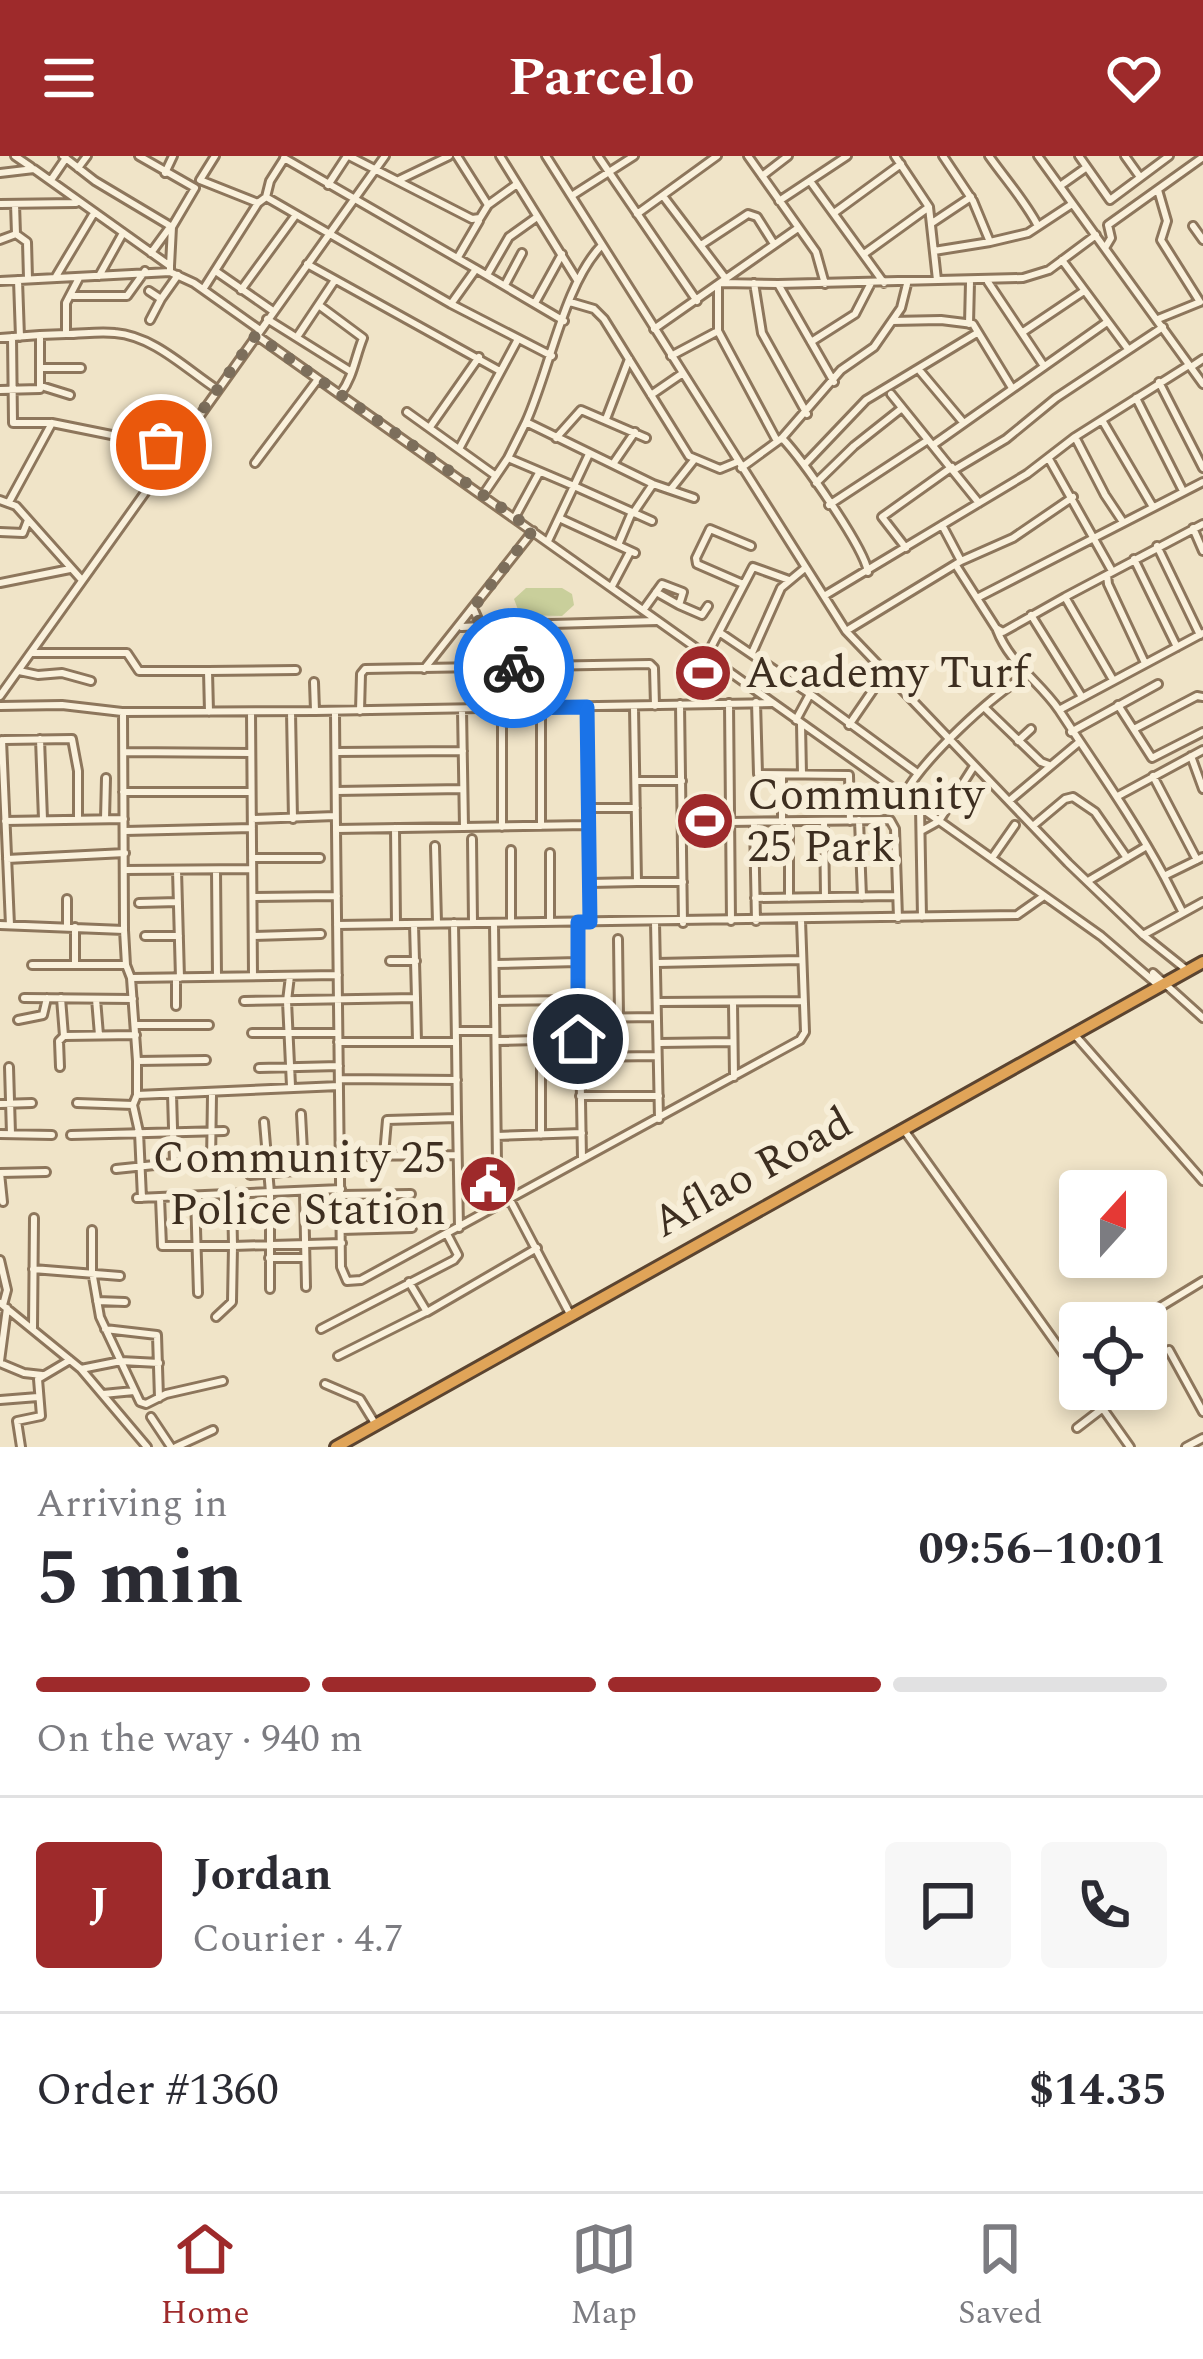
<!DOCTYPE html>
<html lang="en">
<head>
<meta charset="utf-8">
<style>
  :root { --surface:#fff; --page:#f7f7f7; --text:#2b2b33; --muted:#7c7c81; --line:#e1e1e2; --accent:#9e2a2b }
  body { margin:0; font-family:Spectral,serif; background:var(--page); color:var(--text); height:100vh; display:flex; flex-direction:column; font-size:45px; white-space:nowrap }
  * { box-sizing:border-box; margin:0 }
  p { font-size:39px; color:var(--muted) }
  .icon { flex:none; width:66px; height:66px; fill:none; stroke:currentColor; stroke-width:2; stroke-linecap:round; stroke-linejoin:round }
  .map { position:relative; height:1291px; overflow:hidden }
  .drawer { display:flex; flex-direction:column; background:var(--surface); flex:1 }
  .drawer>* { flex:none }
  .needle { width:78px; rotate:21deg }
  .controls { position:absolute; left:1059px; top:1014px; display:grid; gap:24px }
  .controls a { display:grid; place-items:center; width:108px; height:108px; border-radius:12px; background:var(--surface); box-shadow:0 6px 18px #0003; font-size:60px }
  .pin { position:absolute; display:grid; place-items:center; width:102px; height:102px; color:#fff; margin:-51px; border:6px solid #fff; border-radius:50%; box-shadow:0 3px 12px #0007 }
  .courier { position:absolute; display:grid; place-items:center; width:120px; height:120px; margin:-60px; border:9px solid #1a73e8; border-radius:50%; background:#fff; color:#222; box-shadow:0 3px 15px #0007 }
  .overview em { font-style:normal; font-weight:700 }
  .overview div { display:flex; flex-direction:column-reverse }
  .overview { display:flex; align-items:center; justify-content:space-between; height:204px; padding:0 36px }
  h1 { font-size:78px; font-weight:700; line-height:90px }
  .bar { display:grid; grid-template-columns:repeat(4,1fr); gap:18px 12px; align-content:center; height:144px; padding:0 36px }
  .bar i { height:15px; border-radius:9px; background:var(--line) }
  .bar .selected { background:var(--accent) }
  .bar p { grid-column:span 4 }
  .line { display:flex; align-items:center; gap:30px; padding:0 36px; border-top:3px solid var(--line) }
  .line div { flex:1 }
  .round { display:grid; place-items:center; flex:none; width:126px; height:126px; border-radius:12px; background:var(--page) }
  header { display:flex; justify-content:space-between; align-items:center; height:156px; padding:0 36px; background:var(--accent); color:#fff; font-size:54px; font-weight:700 }
  .tab-bar { display:flex; justify-content:space-around; align-items:center; height:168px; border-top:3px solid var(--line); background:var(--surface); font-size:33px; color:var(--muted) }
  .tab-bar a { display:grid; justify-items:center; gap:6px }
  .tab-bar .selected { color:var(--accent) }
  .map>svg:first-child { display:block }
</style>
</head>
<body>
<header><svg class="icon" aria-label="menu" viewBox="0 0 24 24"><path d="M4 6h16M4 12h16M4 18h16"/></svg>Parcelo<svg class="icon" aria-label="heart" viewBox="0 0 24 24"><path d="M12 20l-8-8c-3-5 5-10 8-4 3-6 11-1 8 4z"/></svg></header>
<div class="map">
<svg width="1203" height="1291" viewBox="0 0 1203 1291">
  <rect width="100%" height="100%" fill="#f0e4c8"/>
  <!-- green -->
  <path fill="#c9cf9b" d="M526,432h36l10,6 2,11 -12,11 -42,-1 -6,-16z"/>
  <g fill="none" stroke-linecap="round" stroke-linejoin="round">
    <!-- minor casing -->
    <g stroke="#8d765c" stroke-width="12">
      <path id="minor" d="M15,0l16,11
        M63,0l32,25 77,46 -2,39
        M139,0l56,32 -23,39
        M349,0l123,63 8,-1 8,-13 29,-21
        M457,0l31,49
        M500,0l77,124
        M546,0l300,475 222,232 75,72 45,36
        M598,0l99,145
        M748,0l68,96 9,32
        M895,0l34,51 8,73
        M989,0c17,24 36,45 49,70
        M1038,0l165,228
        M1079,0l31,44 59,-44
        M1125,0l15,21
        M78,12l9,-12
        M0,17l34,-4 136,97v5
        M165,17l8,-17
        M762,20l26,-20
        M51,24l15,-22
        M200,24l58,23
        M200,24l15,-24
        M399,24l50,-24
        M810,25l74,102
        M328,29l19,-29
        M1060,30l24,-17
        M1158,34l9,31 -6,19 39,62
        M573,39l61,-39
        M663,40l63,83
        M266,41l185,107 25,-35 -192,-111
        M779,45l68,-45
        M0,48l76,-1
        M15,48l1,30 11,8 1,36
        M834,57l67,-49
        M637,58l80,-58
        M932,67l39,-26
        M1193,70l10,14
        M0,84l16,-6
        M990,86l38,-9 44,-29
        M701,89l47,-31 9,3 17,27
        M1105,92l6,-10 -3,-13 95,-68
        M934,95l56,-9 -17,-41 -30,-45
        M151,97l19,-26
        M864,98l65,-47
        M458,101l21,-36
        M1062,104l66,89
        M307,108l193,107
        M476,113l88,52
        M217,116l56,39
        M487,119l22,-38 28,-20
        M99,120l24,-43
        M55,122l39,-65
        M18,124l2,57
        M0,125l170,-9 24,11 66,47
        M988,126l56,84
        M721,127l57,1 56,98
        M754,127l8,50 45,81
        M778,128l245,-6 26,-8 47,-35
        M505,129l17,-32
        M718,129v46l59,110
        M204,132l54,-85 8,-6 4,-16 14,-22
        M241,134l54,-74
        M149,135l12,8 -11,21
        M73,140h54l18,-25
        M161,143l17,-24
        M570,146l24,7 10,10 85,137 31,13 17,-7
        M535,147l27,-49
        M451,148l101,52
        M320,150l43,32c-8,20 -10,39 -22,55
        M267,163l83,52
        M1158,163l42,-17
        M892,165l49,-1 32,4 39,64
        M969,168l1,-42
        M654,173l144,-101
        M1023,176l61,-41
        M66,178c16,0 33,-3 49,-1 39,3 72,37 103,57
        M40,179l26,-1v-31l13,-25
        M256,179l845,601 57,49
        M12,181l1,86h39l124,25
        M297,181l38,-57
        M0,182l40,-3v54l-40,1
        M811,186l44,-28 16,-31
        M671,200l47,-25
        M1191,211l12,-8
        M41,212h40
        M920,215l42,50
        M1159,226l44,86
        M41,230l29,9
        M891,238l88,109
        M651,239l32,-22
        M1136,242l47,93
        M407,256l89,64
        M606,263l23,-60
        M1102,264l51,87
        M526,266c24,-53 38,-138 76,-177
        M430,271l49,-70
        M1075,281l30,58 18,27
        M556,282l25,-28 65,28
        M782,282c20,21 82,109 86,134
        M933,289l174,-123
        M459,293l59,-110
        M508,302l18,-36 127,62 41,14
        M1049,303l63,112
        M255,307l63,-84
        M613,308l22,-32
        M805,308l61,-64 111,-67
        M741,312l41,-30 59,-68 33,-23 27,-39 6,-24
        M954,314l52,-31 50,-41 107,-71
        M816,327l38,-37 48,-38
        M671,333l23,-29
        M483,339l25,-37 66,28 15,-32
        M0,344l16,6 65,73
        M9,346l43,-79
        M829,349l99,-65
        M634,356l19,-28
        M515,361l24,-44
        M559,362l76,35
        M942,369l19,36
        M1193,372l10,23
        M0,376l23,1 5,-13
        M548,385l26,-55 78,35
        M618,389l14,-33
        M1157,390l43,89
        M906,392l-24,-31 70,-50
        M1134,403l43,88
        M957,411l39,61 7,4 62,-35
        M1107,419l1,9 37,79
        M0,427l70,-14
        M743,428l-46,-20 -1,-6 14,-29 41,17
        M612,430l18,-34
        M656,436l23,13
        M824,440l203,-122 48,-37 114,-72
        M977,442l226,-116
        M644,453l18,-25 21,8 -4,13 23,10 6,-9
        M1031,459l51,82
        M481,470l176,-5
        M529,470l1,41
        M462,471l19,-1 -8,-18
        M997,474c13,34 42,51 62,80 36,55 74,108 105,166
        M846,475l115,-70 52,-23 60,-41
        M719,476l91,62
        M31,497h96l12,18h69
        M752,497l29,-65 24,-20
        M707,499l46,-88 36,13
        M508,512l1,38
        M424,513l109,-138
        M19,515l19,4 24,-2 29,8
        M1113,524l-48,-83 138,-73
        M0,540l385,-540
        M756,546l2,72 91,1 1,46
        M729,547l2,218
        M680,548l3,219
        M1118,549l34,53 51,-26
        M0,550l62,-1 60,7
        M587,551l3,215
        M634,551l3,175h46
        M985,552l56,54 8,3
        M462,553l2,118
        M541,553v117
        M1059,554l144,-77
        M315,555l457,-8
        M360,555l1,-37 4,-5 285,-5 4,4 1,38
        M209,556l-1,-41 88,-1
        M251,556l2,264
        M291,556l2,107
        M335,557l1,116
        M796,564l14,-26 106,78
        M502,566v105
        M801,568l1,50
        M849,569l35,-51
        M1134,573l63,-33 6,1
        M1071,576l87,-48
        M40,583l3,80
        M2,584l8,185
        M4,584l68,-1 6,32v48
        M1018,585l13,-12
        M124,596l127,1
        M336,596l127,-1
        M1191,600l12,33
        M782,619v47
        M1153,620l44,84
        M637,625h45
        M336,635l127,-2
        M123,636h128
        M904,639c19,-36 88,-100 124,-121
        M1118,640l85,-46
        M1009,645l69,-58
        M683,651h46
        M920,651l2,110
        M589,652h47
        M105,663l1,-41
        M252,663l83,-3
        M859,664l3,77
        M5,665l119,-2
        M824,665l1,76
        M729,666l161,-2 5,9 3,89
        M754,667l2,98
        M589,669l-253,4 5,438 6,14 14,-1 439,-240 5,-8 -4,-112
        M1034,669l31,-26 8,-2 22,15 32,46
        M395,672l1,96
        M125,675l127,-3
        M921,675l18,-10 35,-55
        M472,683l1,84
        M435,690l2,77
        M511,694v72
        M252,702h68
        M992,702l23,-33
        M7,703l118,-6
        M125,714l127,-1
        M177,714l3,108
        M216,714l1,107
        M1088,725l59,-35
        M590,727l47,-1
        M253,741l84,-1
        M755,742l140,-2
        M789,742v-76
        M139,747l39,-1
        M1183,757l20,-11
        M550,766v-69
        M655,766l4,197
        M454,767l2,119
        M494,767l3,241
        M578,767l4,236
        M414,768l2,74
        M0,769l124,5
        M337,769l680,-10 27,-19
        M67,771v-28
        M1143,779l40,-22 -19,-37 39,-19
        M145,780h34
        M253,780l68,-2
        M618,783l1,78
        M390,805h26
        M657,807l145,-3
        M75,808v-37
        M495,808l83,-2
        M32,809h94
        M1153,817l50,45
        M290,820l-3,25 4,85
        M131,822l-5,-13 -2,-35 -1,-218 192,-1 -1,-29
        M176,822v28
        M24,842l109,1
        M61,842l3,38
        M96,843l3,36
        M244,845l172,-3 1,44h-79
        M495,845l83,-1
        M657,846l145,-1
        M733,847l1,74
        M579,862l78,-1
        M18,864l25,-5 4,-17
        M135,869h74
        M456,875h39
        M252,877h86
        M1074,878l129,147
        M541,883v96
        M496,885l82,-2
        M659,887l74,-1
        M579,901l78,-1
        M137,905l69,-1
        M9,911l2,67
        M60,911l-1,-26 5,-5 72,-1
        M259,912l80,-2
        M341,923l116,1
        M172,938l2,68
        M137,939l202,-9
        M580,940h79
        M77,947l56,2
        M0,948l32,-1
        M301,958l3,56 37,-2
        M457,962l2,110
        M264,966l6,71v96
        M904,974l176,247
        M0,978l52,1
        M71,979l153,-4
        M497,980l85,-3
        M384,999l3,-35 70,-2 -1,-76h-39
        M341,1000l116,-1
        M211,1007l1,-68
        M116,1013l58,-6h68l8,12 54,-5
        M0,1017l46,-1
        M0,1017l3,29
        M304,1035l2,96
        M341,1039l70,-1
        M195,1040l3,97
        M137,1042l204,-9
        M142,1042l-3,-66 -6,-27 4,-10v-34l-6,-83 207,-3
        M160,1042l2,48h71l-1,-51
        M510,1044l60,114
        M92,1074v41l8,46 40,85 6,2 20,-10 57,-13
        M341,1074l71,-2
        M269,1102h36
        M0,1104l7,30 -4,15
        M33,1113l87,7
        M409,1126l18,30 110,-64
        M97,1145l28,1
        M0,1147l81,66 66,78
        M216,1161l16,-15 1,-56 109,-3
        M1134,1167l69,-42
        M33,1172l1,-110
        M105,1173l52,6 2,63
        M321,1173l133,-69 4,-5 -11,-21
        M1169,1194l34,62
        M338,1200l88,-44
        M0,1205l7,-53
        M0,1207l24,10 18,2
        M81,1213l40,-8 38,2
        M325,1228l35,15 16,26
        M1089,1233l41,58
        M103,1238l31,-3
        M0,1244l38,-3
        M151,1261l20,30
        M1077,1272l26,-20
        M21,1291l-4,-26 24,-5 -3,-37 32,-19
        M176,1291l37,-17
        M1186,1291l17,-9"/>
    </g>
    <!-- highway casing -->
    <g stroke="#5b4430" stroke-width="16">
      <path id="highway" d="M336,1291l867,-485"/>
    </g>
    <!-- minor -->
    <use href="#minor" stroke="#faf1dc" stroke-width="6"/>
    <!-- highway -->
    <use href="#highway" stroke="#e0a458" stroke-width="10"/>
  </g>
  <g fill="none" stroke-linecap="round" stroke-linejoin="round">
    <!-- done -->
    <path stroke="#7c6e5b" stroke-width="12" stroke-dasharray="0 21.6" d="M161,289l15,3 80,-113 277,195 -60,78 8,18h48l1,42h-16"/>
    <!-- route -->
    <path stroke="#1a73e8" stroke-width="15" d="M514,512h-6l1,40 78,-1 3,215h-12v117"/>
  </g>
  <!-- icons -->
  <defs>
    <g id="stadium-disc" transform="scale(3)"><circle r="9.5" fill="#9e2a2b" stroke="#f7eed8"/><path d="M0-5a6.5 5 0 1 0 0 10a6.5 5 0 1 0 0-10ZM-3.5-1.8h7v3.6h-7Z" fill="#fff"/></g>
    <g id="civic-disc" transform="scale(3)"><circle r="9.5" fill="#9e2a2b" stroke="#f7eed8"/><path d="M-.6-6.5H3V-4.5H.6V-3L4-1V1h2V6H-6V1h2V-1L-.6-3ZM-1.2 2.5V6h2.4V2.5Z" fill="#fff"/></g>
  </defs>
  <g fill-rule="evenodd">
    <use href="#stadium-disc" x="703" y="517"/>
    <use href="#stadium-disc" x="705" y="665"/>
    <use href="#civic-disc" x="488" y="1028"/>
  </g>
  <g text-anchor="middle" dominant-baseline="central" stroke-width="12" stroke-linejoin="round" paint-order="stroke">
    <!-- poi labels -->
    <g font-size="45" fill="#3d2e20" stroke="#f7eed8" text-anchor="start">
      <text x="745" y="517">Academy Turf</text>
      <text x="747" y="639">Community<tspan x="747" dy="52">25 Park</tspan></text>
      <text x="446" y="1002" text-anchor="end">Community 25<tspan x="446" dy="52">Police Station</tspan></text>
    </g>
    <!-- street labels -->
    <g font-size="45" fill="#3d2e20" stroke="#f7eed8">
      <text transform="translate(752 1017) rotate(-29)">Aflao Road</text>
    </g>
  </g>
</svg>
<div class="controls">
<a><svg class="needle" viewBox="-14 -14 28 28"><path d="M0-13l5 13h-10z" fill="#e53935"/><path d="M0 13l5-13h-10z" fill="#7c7c81"/></svg></a>
<a><svg class="icon" aria-label="locate" viewBox="0 0 24 24"><circle cx="12" cy="12" r="6"/><path d="M12 2v4M12 18v4M2 12h4M18 12h4"/></svg></a>
</div>
<div class="pin" style="left:161px;top:289px;background:#ea580c"><svg class="icon" aria-label="bag" viewBox="0 0 24 24"><path d="M5 8h14l-1 12H6zM9 8a3 3 0 0 1 6 0"/></svg></div>
<div class="pin" style="left:578px;top:883px;background:#1f2937"><svg class="icon" aria-label="home" viewBox="0 0 24 24"><path d="M3 11l9-7 9 7M6 9v11h12V9"/></svg></div>
<div class="courier" style="left:514px;top:512px"><svg class="icon" aria-label="bike" viewBox="0 0 24 24"><circle cx="6" cy="16" r="4"/><circle cx="18" cy="16" r="4"/><path d="M6 16l4-8h5l3 8M10 8l3 8H6M13 5h3"/></svg></div>
</div>
<section class="drawer">
<div class="overview"><div><h1>5 min</h1><p>Arriving in</p></div><em>09:56–10:01</em></div>
<div class="bar"><i class="selected"></i><i class="selected"></i><i class="selected"></i><i></i><p>On the way · 940 m</p></div>
<div class="line" style="height:216px"><b class="round" style="background:var(--accent);color:#fff">J</b><div><b>Jordan</b><p>Courier · 4.7</p></div><a class="round"><svg class="icon" aria-label="chat" viewBox="0 0 24 24"><path d="M4 5h16v11H9l-5 4z"/></svg></a><a class="round"><svg class="icon" aria-label="phone" viewBox="0 0 24 24"><path d="M5 4h4l2 5-3 2q2 4 5 5l2-3 5 2v4C11 20 4 13 5 4z"/></svg></a></div>
<div class="line" style="height:156px"><div>Order #1360</div><b>$14.35</b></div>
</section>
<nav class="tab-bar">
<a class="selected"><svg class="icon" aria-label="home" viewBox="0 0 24 24"><path d="M3 11l9-7 9 7M6 9v11h12V9"/></svg>Home</a>
<a><svg class="icon" aria-label="map" viewBox="0 0 24 24"><path d="M3 6l6-2 6 2 6-2v14l-6 2-6-2-6 2zM9 4v14M15 6v14"/></svg>Map</a>
<a><svg class="icon" aria-label="saved" viewBox="0 0 24 24"><path d="M7 4h10v16l-5-4-5 4z"/></svg>Saved</a>
</nav>
</body>
</html>
